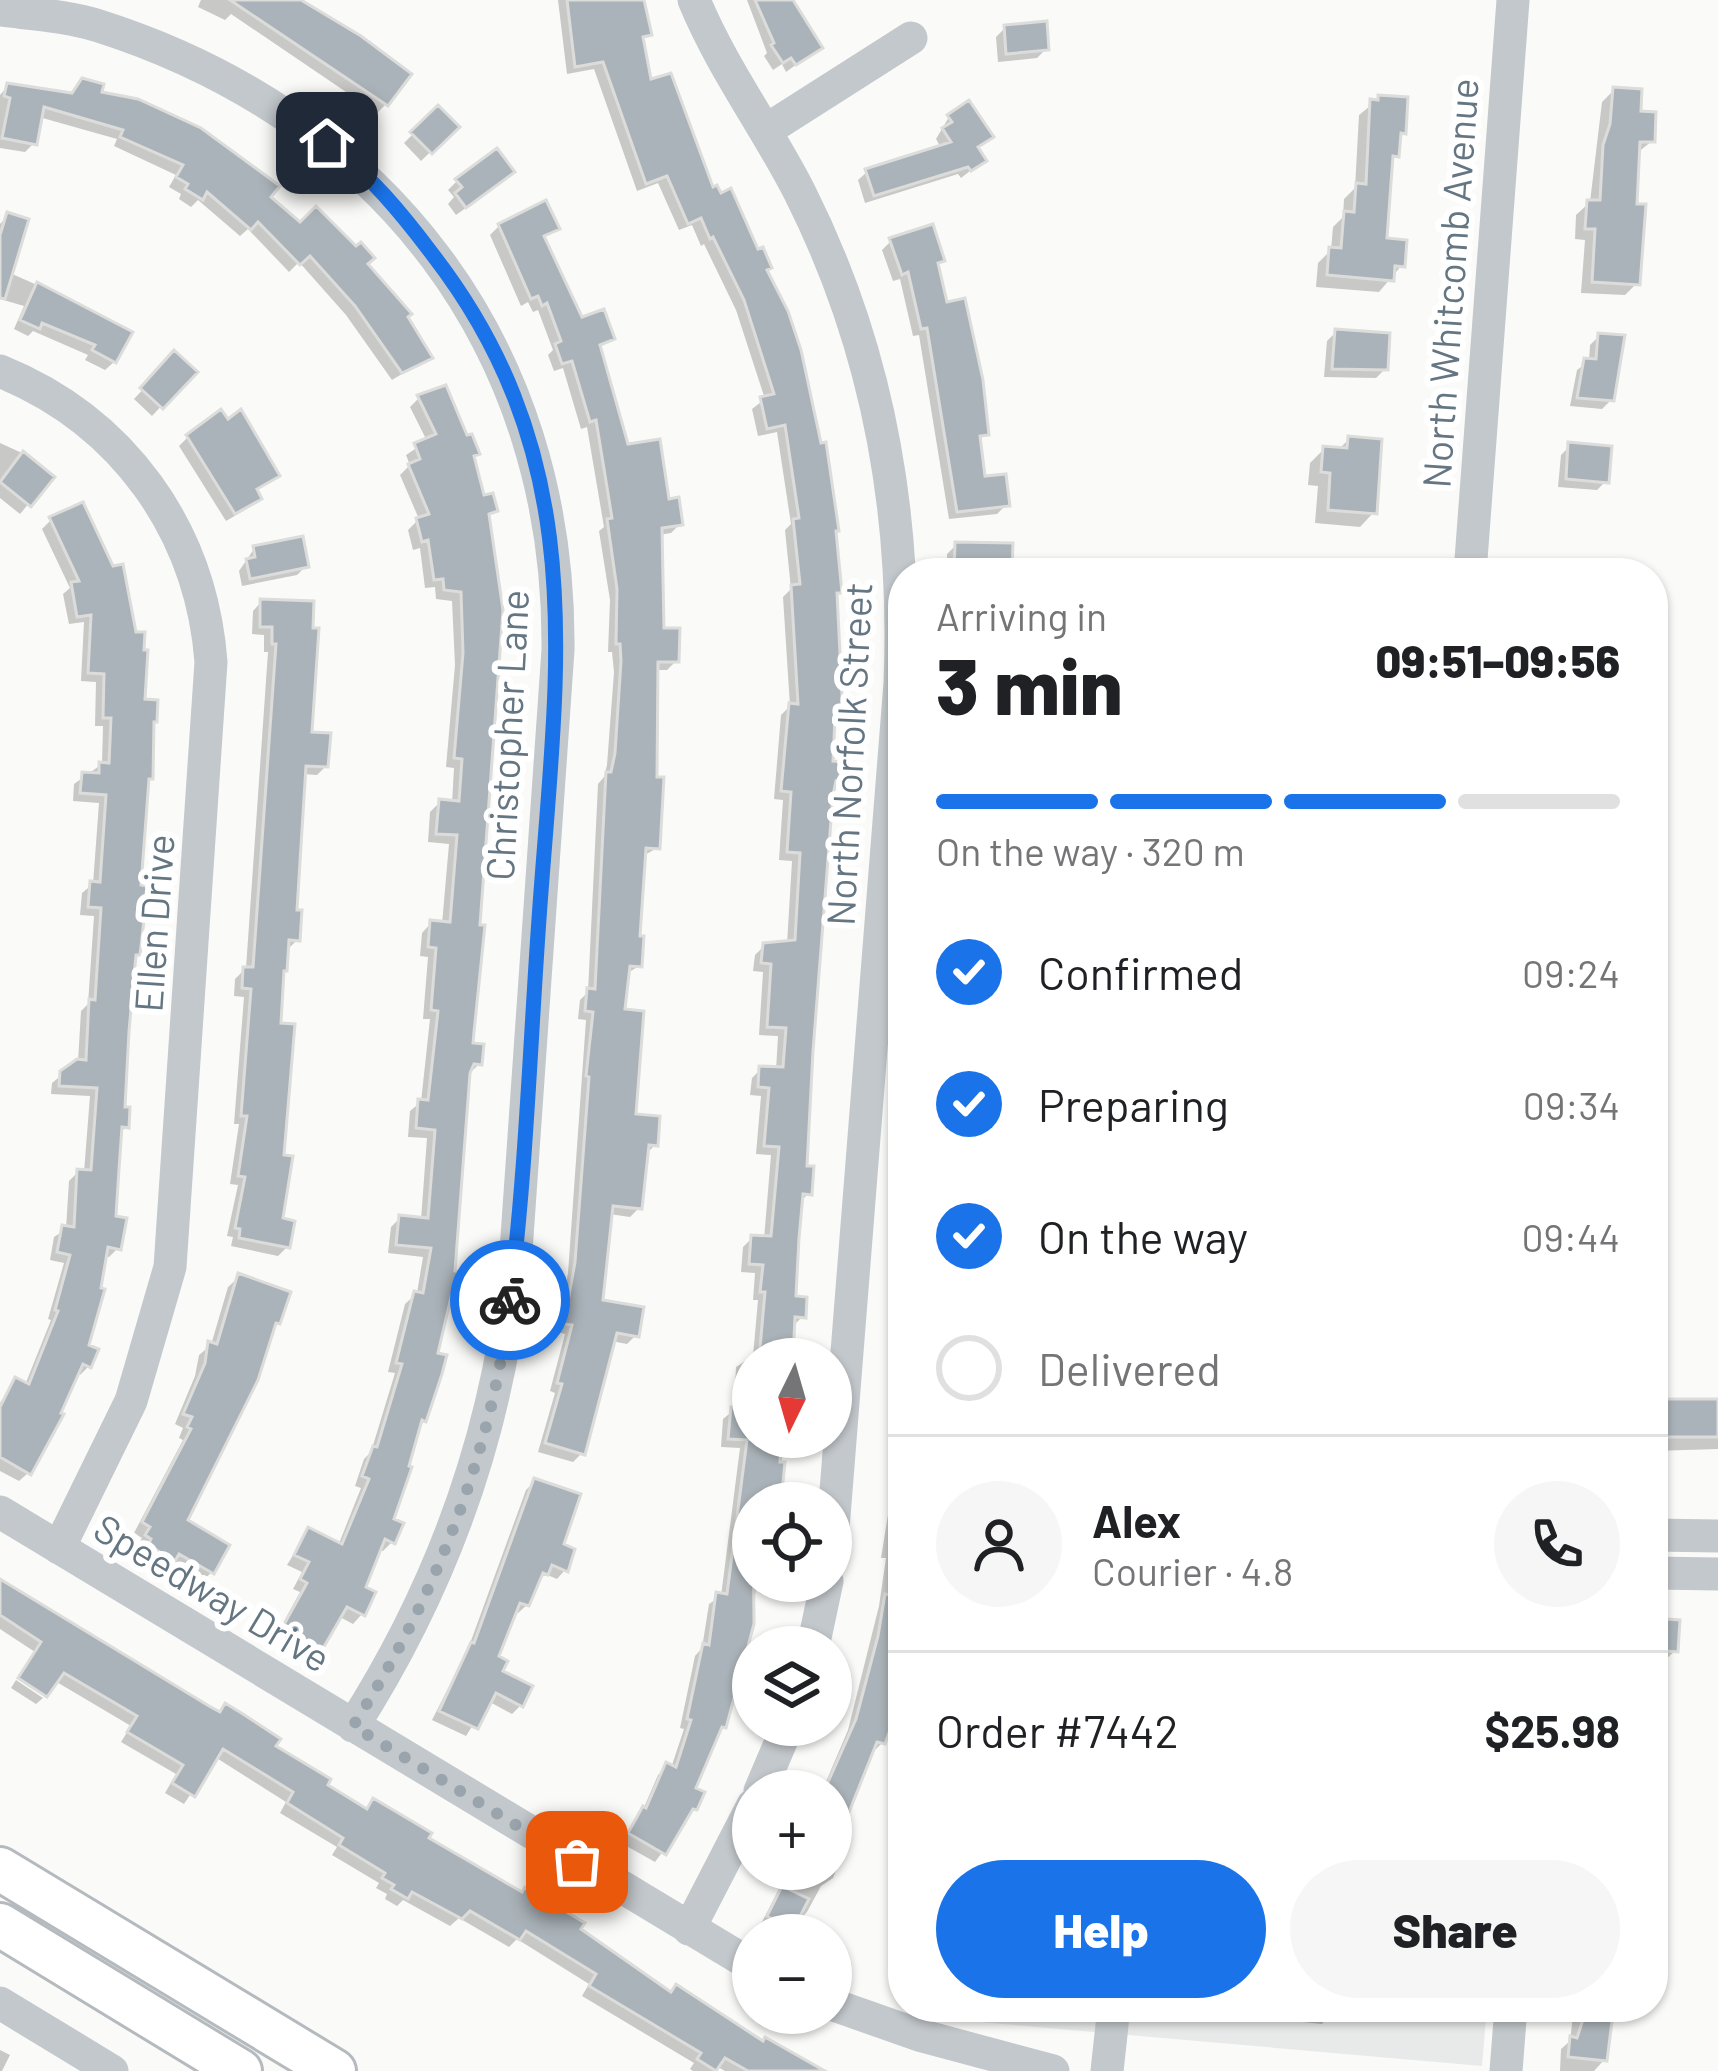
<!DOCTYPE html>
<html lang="en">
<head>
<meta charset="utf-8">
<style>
  :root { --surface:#fff; --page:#f6f6f6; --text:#202124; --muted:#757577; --line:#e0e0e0; --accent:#1a73e8 }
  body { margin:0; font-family:Barlow,sans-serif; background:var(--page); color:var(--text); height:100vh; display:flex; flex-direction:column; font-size:45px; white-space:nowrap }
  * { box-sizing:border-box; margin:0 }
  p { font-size:39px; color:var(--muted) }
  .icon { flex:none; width:66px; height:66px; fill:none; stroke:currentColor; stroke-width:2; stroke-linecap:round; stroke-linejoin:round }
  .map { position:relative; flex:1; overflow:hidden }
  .panel { position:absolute; left:888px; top:558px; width:780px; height:1464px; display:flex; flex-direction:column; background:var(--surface); border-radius:48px; box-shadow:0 3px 9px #0004 }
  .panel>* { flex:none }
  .needle { width:78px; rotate:185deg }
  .controls { position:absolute; left:732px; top:1338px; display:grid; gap:24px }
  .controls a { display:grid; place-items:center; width:120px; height:120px; border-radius:50%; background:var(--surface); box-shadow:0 3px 9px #0004; font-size:60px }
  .pin { position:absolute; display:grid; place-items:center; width:102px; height:102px; color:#fff; margin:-51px; border-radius:24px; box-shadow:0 6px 18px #0006 }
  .courier { position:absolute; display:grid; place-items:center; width:120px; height:120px; margin:-60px; border:9px solid #1a73e8; border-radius:50%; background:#fff; color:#222; box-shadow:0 3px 15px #0007 }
  .summary em { font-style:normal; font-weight:800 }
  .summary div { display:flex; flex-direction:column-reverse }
  .summary { display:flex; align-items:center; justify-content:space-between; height:204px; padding:0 48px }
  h1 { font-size:78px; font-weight:800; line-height:90px }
  .bar { display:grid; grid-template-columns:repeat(4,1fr); gap:18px 12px; align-content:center; height:144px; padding:0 48px }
  .bar i { height:15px; border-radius:9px; background:var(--line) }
  .bar .selected { background:var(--accent) }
  .bar p { grid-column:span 4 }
  .line { display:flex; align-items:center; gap:30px; padding:0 48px; border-top:3px solid var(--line) }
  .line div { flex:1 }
  .round { display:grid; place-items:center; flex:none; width:126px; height:126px; border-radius:63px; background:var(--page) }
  ol { padding:0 48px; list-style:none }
  li { display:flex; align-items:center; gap:36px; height:132px }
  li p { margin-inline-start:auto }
  li .icon { padding:12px; border-radius:50%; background:var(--accent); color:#fff; stroke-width:4 }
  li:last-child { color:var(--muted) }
  li i { width:66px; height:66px; border:6px solid var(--line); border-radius:50% }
  .primary-button { display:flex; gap:24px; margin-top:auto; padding:24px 48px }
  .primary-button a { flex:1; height:138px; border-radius:72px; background:var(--accent); color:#fff; font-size:48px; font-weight:800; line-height:138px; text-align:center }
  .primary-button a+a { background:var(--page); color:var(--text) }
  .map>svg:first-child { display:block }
</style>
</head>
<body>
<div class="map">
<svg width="1718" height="2071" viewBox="0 0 1718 2071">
  <rect width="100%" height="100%" fill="#fafaf8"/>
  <!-- built -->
  <path fill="#e8e9e9" d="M982,2007h505l-5,59 -502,-44z"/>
  <!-- shadow -->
  <path fill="#0003" d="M201,0h97l88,104 -9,9 -146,-99 -6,6 -27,-13z
    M558,0h72l19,83 62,108 54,80 68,261 6,60 -5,5 4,119 -6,6 -2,42 12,17 -11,8 -27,380 5,24 -10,10 -6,96 10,17 -9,9 -6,34h-35v78h31l-6,66h-25v78h4l-6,43 -27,102 -9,9 -23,55 2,19 -39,53 -34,-19 21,-31 16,-37 9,-9 4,2 13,-39 -4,-1 15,-72 7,-8 7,-44 12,-8 19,-148 -19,-1 2,-28 11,-9 2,-43 17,-11 5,-56h-5l2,-27 -14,-1 2,-25 9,-9 12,1 7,-84 -15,-1 5,-58 -11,-1 2,-17 9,-9 15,1 2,-34 -19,-1 4,-63 -10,-1 2,-16 9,-9 23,-2 5,-83 -13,-1 4,-60 -9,-1 7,-84 9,-9 -7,-109 8,-8 -6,-59 6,-6 -14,-92 -19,4 -6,-27 13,-10 -29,-89 -32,-66 -3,2 -9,-21 -13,5 -21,-47 -21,8 -43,-122 -27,5z
    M747,0h46l26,48 -33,24 -4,-8 -9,6 -9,-14 3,-3z
    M1005,28l41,21 -9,9 -39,4 -2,-25z
    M8,86l62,10 28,-2 169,103 33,29 64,39 66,92 -38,23 -46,-65 -47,-53 -10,10 -41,-43 -8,7 -42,-36 -7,7 -12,-8 2,-5 -12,-7 7,-12 -62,-29 3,-7 -78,-22 -5,26 -9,9 -25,-4v-53z
    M1614,90l38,51 -15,12v130l-12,12 -44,-2 4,-53 -10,-1 1,-24 14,-13 12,-100z
    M1380,98l23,34 -5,5 -2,18 -6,7 -6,79 18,24 -23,27 -63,-5 2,-24 13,-13 2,-23 10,-10 1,-18 11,-11 4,-73z
    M438,109l18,18 -35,34 -17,-18z
    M949,117l41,19 -14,13 8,11 -23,18 -3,-4 -93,29 -7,-23 9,-8 74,-24 -5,-9z
    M457,181h46l-47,34 -8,-11 6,-7 -6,-7z
    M8,216l2,57 61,27 43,62 -9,8 -20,-10 3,-5 -55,-24 -5,5 -14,-7 10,-23 -24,-7v-75z
    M499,226l57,2 -14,11 39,82 30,17 -13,11 28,98 54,77 -9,9 -12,2 2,96 15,30 -9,9h-12l2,178 -14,8 -6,83 2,27 -13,8 -4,38 11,105 22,28 -10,10 -6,53 -9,9 -21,-3 -10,88 37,33 -9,9 -16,-3 -29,112 -9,9 -35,-10 17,-59 -5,-2 15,-57 -8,-2 11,-59 18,-253 -8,-1 2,-19 8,-8 10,-208 6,-7 3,-12 7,-93 -2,-20h-4l2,-52 -11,-69 5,-4 -17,-100 -6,2 -18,-61 -9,3 -6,-16 5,-5 -15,-40 -5,2 -5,-10 -7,4 -31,-71z
    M891,241l50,19 -5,6 50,168 -9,8 6,37 23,26 -9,9 -48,5 -30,-184 -6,1 -13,-57 -7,2 -11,-31z
    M1336,332l49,37 -9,9 -52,-1 3,-36z
    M1599,336l12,64 -9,9 -32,-3 7,-36 12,-9 1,-16z
    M175,355l18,17 -41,44 -18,-17z
    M419,398l52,60 11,40 13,12 -8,8 13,116 -30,412 9,18 -9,9 -18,200 8,21 -14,9 -22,117 -6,6 -28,94 2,22 -9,9 -5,-2 -16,40v25l-9,10 -15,-8 -27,42 -36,-20 25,-46 -7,-3 9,-17 -15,-7 21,-34 30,15 23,-58 -6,-2 9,-27 7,-7 24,-79 -7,-1 17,-68 12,-11 6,-36 -35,-4 3,-26 9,-9 21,2 6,-82 -19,-1 2,-26 11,-9 9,-83h-7l5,-62 -8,-1 2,-23 9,-10 11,1 7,-80 -21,-2 2,-30 10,-10 12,1 2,-35 -8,-1 9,-102 -3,-64 -16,-2 -1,-12 -10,1 -5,-40 -7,2 -5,-20 11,-11 -19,-44 10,-10 -4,-10 21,-14 -17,-34z
    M188,437l88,39 -21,16 4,6 -9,9 -24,14 -47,-75z
    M1349,439l25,73 -14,15 -45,-4 3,-37 -10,-1 2,-22 14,-14 14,1z
    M0,443l22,10 29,24 -31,37 -20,-16z
    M1570,446l36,35 -9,9 -39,-3 3,-32z
    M51,520l100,204 -14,230 -5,5 -10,151 4,17 -7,7 -6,84 5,30 -9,9 -6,-1 -18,91 4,19 -9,9 -4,-2 -48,100 -9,8 -19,-10v-68l15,-22 10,4 26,-65 -3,-1 16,-56 -14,-3 4,-23 12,-8 3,-48 9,-9h6l6,-76 -39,-2 1,-11 26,-21 3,-51 7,-7 6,-88 -14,-1 2,-22 11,-9 6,-81 -26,-2 1,-17 28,-20 1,-38h-8l1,-44 -15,-1 3,-59 -15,2 -6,-30 7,-6 -28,-59z
    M956,545l53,28h-62v-19z
    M254,549l52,17 -9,9 -55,11 -3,-15z
    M1350,563l17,1 -1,9h-42l4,-4 14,1z
    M261,602l50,2 -3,130 18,32 -9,9 -14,-1 -9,139 3,27 -9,9 -7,24 -1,247 7,27 -9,9 -47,-10 2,-9 -6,-1 11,-51 -8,-1 9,-60h-5l10,-127 -10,-1 1,-17 11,-11 22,-316h-4v-17l-12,-1 1,-23z
    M239,1277l38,46 -93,198 28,51 -11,10 -33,-19 -6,6 -22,-13 3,-6 -6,-4 5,-8 -8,-5 49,-93 -4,-2 4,-10 -8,-4 20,-48 4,-21 12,-10 17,-58z
    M1653,1366l1,19 10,1 -1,16 55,3v44l-65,2z
    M903,1381v318l-10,14 -11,30 -9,9 -40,93 11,5 -11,28 -12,8 -14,26 -9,9 -3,-1 -11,15h-5l-19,-9 29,-57h42v-78h-9l26,-61 31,-124 7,-48h-5l10,-62 4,-5z
    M535,1481l30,89 -8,9 -12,-5 -10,10 -8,21 -9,8 -5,-1 -17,46 3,14 22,33 -9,9 -24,-13 -22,35 -34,-16 36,-71 58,-159z
    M0,1580l272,167 51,39 102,53 152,91 93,64 92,50 4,-4 59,31h-100l-9,-5 -3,5h-20l-3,-2 4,-6 -112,-67 7,-12 -72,-45 -8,8 -50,-29 -9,8 -47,-26 -6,6 -12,-7 2,-5 -11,-6 3,-5 -47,-28 5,-8 -57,-34 6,-11 -71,-45 -31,47 -19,-11 11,-19 -55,-32 10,-16 -76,-45 -9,12 -27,-18 16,-23 -35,-23z
    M1653,1621l22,30 -10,9 -12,-1z
    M16,1680l27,18 -7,6 -25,-16z
    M1274,2007h62l-14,17 -49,-5z
    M1574,2007h37l-7,53 -10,11h-34l1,-22 9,-8z
    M0,2050l10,5 -8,16h-2z"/>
  <!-- building -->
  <path fill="#aab3b9" stroke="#dcdcda" stroke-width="3" d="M230,0h71l60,36 51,38 -24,32z
    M567,0h77l8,35 -9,2 8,42 20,-6 42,114 4,-2 4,8 10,-5 27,61 5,-2 9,21 -5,2 21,41 13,39 20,93 5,-1 13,89h-3l6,62h-5l5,101 -1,24h-6l-2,43 13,1 -1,20 -9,-1 -3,14 -20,256 -6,115h7l-2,29 -9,-1 -4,44 -3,58 11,1 -1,21 -11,-1 -2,42h-34l6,-67h-5l3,-27 -14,-1 2,-29 20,1 8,-89 -15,-1 5,-58 -11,-1 1,-21 24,1 3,-39 -19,-1 4,-63 -10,-1 2,-20 32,-3 5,-87 -13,-1 4,-60 -10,-1 8,-88 9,1 -7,-119 9,-1 -7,-65 6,-1 -14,-93 -18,4 -7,-32 14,-3 -30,-94 -31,-63 -3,2 -9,-21 -13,6 -21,-48 -21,8 -43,-122 -28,5z
    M755,0h38l30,48 -27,17 -5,-7 -8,5 -12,-18 3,-2z
    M1047,21l2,29 -43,4 -2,-29z
    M82,78l22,6 -2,8 36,7 63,29 79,58 -9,11 29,25 16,-16 40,40 5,-4 14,16 -7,6 44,50 -4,3 25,41 -31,15 -47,-67 -45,-50 -10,9 -42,-43 -7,8 -44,-38 -4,8 -18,-11 3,-5 -12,-7 7,-12 -63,-28 3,-7 -79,-23 -7,38 -35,-7 8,-40 -6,-2 3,-13 65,10z
    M1613,87l29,2 -1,22 15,1 -1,30h-15l-3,62h9l-6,81 -48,-3 3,-53h-10l2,-29h13l3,-55 7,-21z
    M1378,95l30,2 -2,37 -5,-1 -2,24 -6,-1 -6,82 20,2 -2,27 -10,-1 -1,15 -67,-6 2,-28 12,1 3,-37 10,1 2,-29 10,1 4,-85 8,1z
    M969,100l25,37 -16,10 9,14 -16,10 -3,-4 -94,29 -9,-27 86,-27 -9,-14 10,-6 -5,-7z
    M438,105l22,22 -28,27 -22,-22z
    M497,148l18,24 -49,36 -11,-15 7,-6 -7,-8z
    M546,200l14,29 -16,7 38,81 22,-8 11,30 -15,6 28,99 32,-5 9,60 10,-2 4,28 -21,3 2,100h16l-1,34h-21l-1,115h7l-4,72 -14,-1 -6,88h4l-2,31 -12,-1 -5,43 19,2 -8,103 24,2 -2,30 -9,-1 -7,64 -29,-3 -10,94 41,7 -5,30 -22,-4 -32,122 -40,-12 17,-59 -5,-1 15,-58 -8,-1 11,-62 14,-185 -3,-1 7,-64 -8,-1 2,-23 8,1 11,-217h5l4,-19 6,-92 -1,-17h-4l1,-55 -10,-70 5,-1 -16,-98 -6,2 -18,-61 -10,3 -7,-20 6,-3 -14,-38 -5,3 -4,-10 -7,3 -33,-75z
    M7,212l22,7 -24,80 -5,-1v-63z
    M933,224l12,37 -7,2 9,39 18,-4 18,82 6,55 -9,1 5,40 21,-2 4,32 -53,6 -30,-184 -6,1 -13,-57 -6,3 -13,-37z
    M37,282l96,50 -17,31 -24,-13 3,-5 -53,-22 -2,6 -20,-9z
    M1335,329l55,4 -2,37 -56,-1z
    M1598,333l27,2 -11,66 -37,-3 7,-40 12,1z
    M174,350l24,22 -35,37 -23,-21z
    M446,385l21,50 5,-1 8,20 -6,2 10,39 9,-2 5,18 -9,3 14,96 -23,315h5l-11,107 -1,11 11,1 -2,21 -8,-1 -4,9 -15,198 12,2 -4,22 -11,-2 -14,60 9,2 -5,19 -16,48 -4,-2 -13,46 3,1 -18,52 10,4 -9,21 -10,-5 -19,48 10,5 -11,24 -18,-9 -25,43 -40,-22 25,-45 -7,-4 9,-17 -15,-7 14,-28 34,17 27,-65 -7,-3 11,-30 4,1 25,-83 -6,-1 18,-72 9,2 8,-45 -35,-3 3,-30 29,3 7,-88 -19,-2 2,-29 10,1 10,-89 -7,-1 5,-62 -8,-1 2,-27 20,2 7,-87 -21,-1 3,-35 20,2 3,-42 -8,-1 9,-105 -2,-61 -17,-2 -1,-11 -9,1 -6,-40 -6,2 -6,-24 13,-4 -21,-50 12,-5 -6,-16 22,-9 -19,-39z
    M221,409l7,10 13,-10 39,67 -23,13 5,10 -27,15 -49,-79z
    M1348,436l34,3 -5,75 -49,-4 2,-37 -9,-1 2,-26 24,2z
    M1568,442l44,4 -3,37 -43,-4z
    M23,451l32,26 -24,30 -31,-25z
    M83,502l30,64 10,-2 13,68h9l-1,18h4l-3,49 13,1 -1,22h-3l-1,57h-4l-8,106 6,1 -2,25 -5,44h-4l-7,76 -4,76h5l-1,21 -7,-1 -3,42 -3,47 11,2 -6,32 -13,-3 -7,41 4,1 -16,56 10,4 -8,19 -8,-4 -22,49 3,1 -33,61 -31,-18v-50l15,-30 14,7 29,-73 -3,-1 15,-55 -13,-3 5,-27 12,2 3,-58 14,1 6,-82 -38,-2 1,-15 17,-12 9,1 3,-61 6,1 6,-92 -13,-1 2,-26 10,1 6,-87 -26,-2 2,-21 17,1v-11l10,1 2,-45h-8l1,-44 -16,-1 3,-58 -14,2 -6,-35 8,-1 -30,-64z
    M303,536l6,31 -59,12 -4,-20 9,-2 -2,-11z
    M955,542l58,1 -1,30h-58z
    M260,599l54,2 -1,27h6l-7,104 19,1 -3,34 -22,-1 -9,144h5l-2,31 -11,-1 -2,31h-3l-3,52 14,1 -11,131 9,1 -10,62 12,3 -5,27 -51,-10 1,-9 -5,-1 10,-51 -7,-1 9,-60h-6l10,-127 -9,-1 1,-21h10l23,-323h-4v-17h-12z
    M238,1273l53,19 -11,32 -4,-1 -18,57 -70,140 42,25 -16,29 -35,-20 -4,7 -27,-16 3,-6 -6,-4 5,-8 -8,-5 49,-93 -4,-2 5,-10 -9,-3 22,-51 3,-22 9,3z
    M1653,1399h65v38h-65z
    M731,1407l22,1v29h28l-1,25h5l-4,41h-28l1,121 -28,104 -4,-1 -26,61 9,4 -8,18 -4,-1 -27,46 -38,-22 15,-27 3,2 20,-46 10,5 15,-47 -4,-1 16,-76 6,2 7,-53 11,2 20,-154 -19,-1z
    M534,1478l47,16 -17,50 11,5 -7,23 -16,-7 -4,10 -5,-2 -14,33 -9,-3 -21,53 9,5 -5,10 30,15 -10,21 -27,-14 -18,36 -39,-18 32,-69 3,1z
    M0,1579l209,127 11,6 5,-9 18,11 38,25 -5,7 55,33 -3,6 39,24 6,-11 59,35 -3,5 93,54 3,-5 60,36 -4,6 90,63 5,-8 87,57 2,-4 60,34h-77l-23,-13 -9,13 -19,-12 4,-6 -112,-67 7,-12 -70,-43 -6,9 -50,-29 -8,8 -50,-27 -4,7 -17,-10 3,-4 -12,-7 3,-5 -46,-28 4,-7 -56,-35 6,-11 -70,-43 -28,48 -23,-14 11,-18 -56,-33 10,-16 -73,-43 -17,24 -29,-19 23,-36 -41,-27z
    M885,1594l18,3v109l-4,-1 -14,39 -8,-2 -45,113 -1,-64h-7l32,-72 22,-83z
    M1653,1618l27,2 -2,32 -25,-2z
    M782,1886l27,13 -16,31 -26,-14z
    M1586,2010l27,3 -6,48 -39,-4 2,-21 7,2z"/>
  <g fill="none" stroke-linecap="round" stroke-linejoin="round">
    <!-- major casing -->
    <g stroke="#b5babe" stroke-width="48">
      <path id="major" d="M0,1869l334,202
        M0,1925l240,146"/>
    </g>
    <!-- minor -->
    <path stroke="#c3c8cc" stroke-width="33" d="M694,0c28,68 73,128 106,193 77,153 107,319 100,490l-69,871
      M0,10c32,4 68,6 99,16 285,91 462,321 459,624l-42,601c-15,171 -71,331 -163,475
      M765,131l146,-93
      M0,371c123,50 201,159 211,291l-41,605 -39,134 -72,147
      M1470,573l43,-573
      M0,1512l753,454
      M1653,1535l65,1
      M1653,1573l65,1
      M813,1647l14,-66
      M760,1791l28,-66
      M689,1929l64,-124
      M0,2003l112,68
      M831,2004l88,31 134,36
      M1107,2071l7,-64
      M1506,2071l5,-64"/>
    <!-- major -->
    <use href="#major" stroke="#fff" stroke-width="42"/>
  </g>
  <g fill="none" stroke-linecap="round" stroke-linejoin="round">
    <!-- done -->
    <path stroke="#99a4ac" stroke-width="12" stroke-dasharray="0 21.6" d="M510,1300c-18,152 -74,297 -157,426l224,136"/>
    <!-- route -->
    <path stroke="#1a73e8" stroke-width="15" d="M327,143c41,29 76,72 106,112 162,210 123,419 106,664 -9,126 -13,254 -29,381"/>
  </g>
  <g text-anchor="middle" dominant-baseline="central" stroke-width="12" stroke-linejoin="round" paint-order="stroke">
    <!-- street labels -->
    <g font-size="39" fill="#657683" stroke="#fff">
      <text transform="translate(1449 283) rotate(-86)">North Whitcomb Avenue</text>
      <text transform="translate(506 735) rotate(-87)">Christopher Lane</text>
      <text transform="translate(848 754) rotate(-87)">North Norfolk Street</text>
      <text transform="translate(153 923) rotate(-86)">Ellen Drive</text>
      <text transform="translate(213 1592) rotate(31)">Speedway Drive</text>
    </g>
  </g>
</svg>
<div class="controls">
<a><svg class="needle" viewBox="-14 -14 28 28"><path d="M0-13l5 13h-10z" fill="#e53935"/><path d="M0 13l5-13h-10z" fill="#757577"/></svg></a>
<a><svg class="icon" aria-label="locate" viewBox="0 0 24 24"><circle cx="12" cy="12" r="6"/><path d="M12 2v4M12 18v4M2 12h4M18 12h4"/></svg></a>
<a><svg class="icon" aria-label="layers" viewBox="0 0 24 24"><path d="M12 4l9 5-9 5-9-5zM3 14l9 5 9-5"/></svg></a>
<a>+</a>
<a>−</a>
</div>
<div class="pin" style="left:577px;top:1862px;background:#ea580c"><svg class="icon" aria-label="bag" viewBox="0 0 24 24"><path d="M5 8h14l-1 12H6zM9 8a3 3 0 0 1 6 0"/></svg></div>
<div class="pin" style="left:327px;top:143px;background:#1f2937"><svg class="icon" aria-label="home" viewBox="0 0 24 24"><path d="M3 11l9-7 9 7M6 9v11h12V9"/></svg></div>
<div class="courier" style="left:510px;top:1300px"><svg class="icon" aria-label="bike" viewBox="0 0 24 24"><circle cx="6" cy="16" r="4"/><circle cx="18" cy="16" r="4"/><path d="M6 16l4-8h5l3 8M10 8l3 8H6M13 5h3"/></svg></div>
<section class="panel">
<div class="summary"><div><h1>3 min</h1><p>Arriving in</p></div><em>09:51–09:56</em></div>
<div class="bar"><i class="selected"></i><i class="selected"></i><i class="selected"></i><i></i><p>On the way · 320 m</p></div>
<ol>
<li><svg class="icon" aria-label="check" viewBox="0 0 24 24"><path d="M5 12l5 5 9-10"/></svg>Confirmed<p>09:24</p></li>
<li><svg class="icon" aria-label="check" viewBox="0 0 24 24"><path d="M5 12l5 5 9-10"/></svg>Preparing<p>09:34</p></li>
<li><svg class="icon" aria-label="check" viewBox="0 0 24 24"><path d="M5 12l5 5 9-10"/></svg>On the way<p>09:44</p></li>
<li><i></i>Delivered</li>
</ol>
<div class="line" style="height:216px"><a class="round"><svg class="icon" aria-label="person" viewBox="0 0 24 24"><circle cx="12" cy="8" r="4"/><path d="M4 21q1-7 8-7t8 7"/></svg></a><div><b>Alex</b><p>Courier · 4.8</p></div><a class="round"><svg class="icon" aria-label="phone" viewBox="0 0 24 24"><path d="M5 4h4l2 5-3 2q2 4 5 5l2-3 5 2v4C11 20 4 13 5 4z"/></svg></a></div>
<div class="line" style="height:156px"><div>Order #7442</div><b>$25.98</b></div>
<div class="primary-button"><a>Help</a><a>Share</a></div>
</section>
</div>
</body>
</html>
